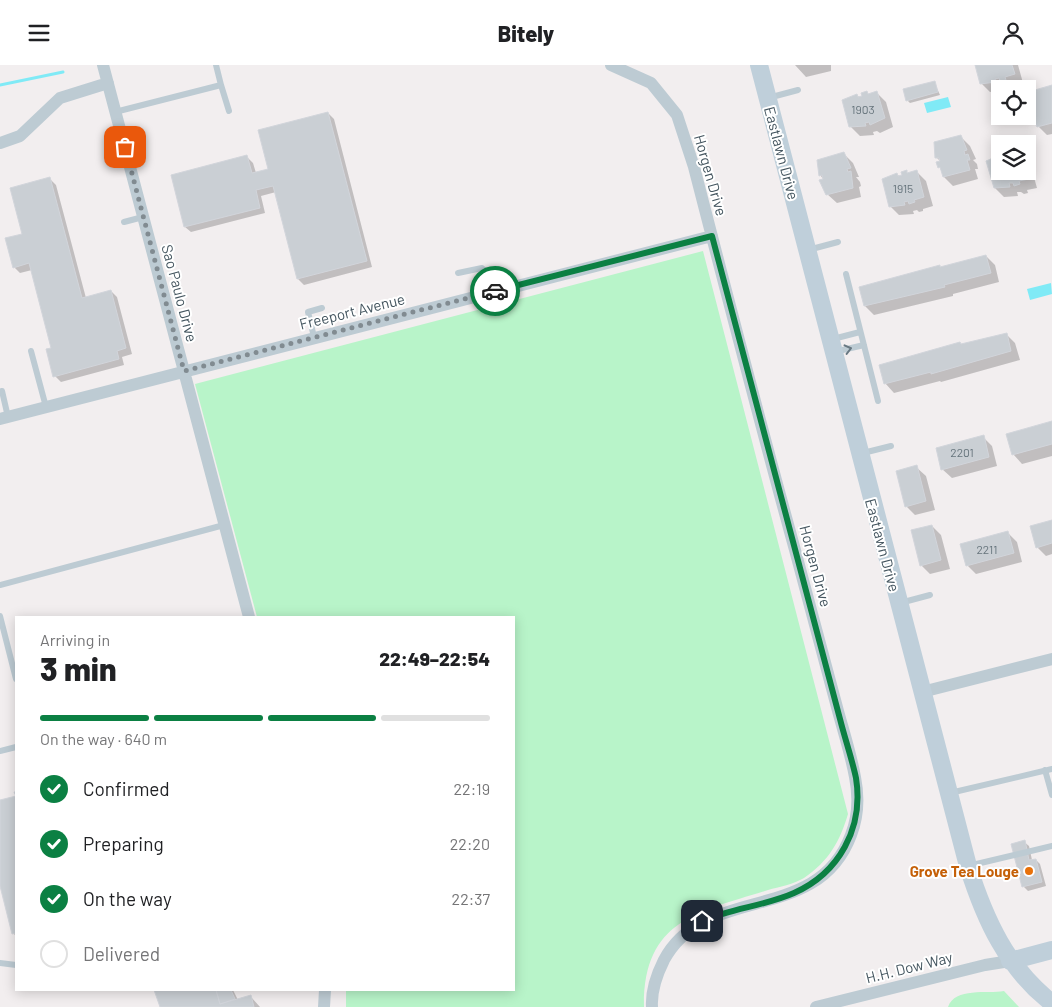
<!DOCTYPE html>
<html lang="en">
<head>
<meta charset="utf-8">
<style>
  :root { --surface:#fff; --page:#f2f2f2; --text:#202124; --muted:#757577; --line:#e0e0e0; --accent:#0b8043 }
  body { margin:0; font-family:Barlow,sans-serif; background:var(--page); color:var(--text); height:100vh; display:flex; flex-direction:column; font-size:19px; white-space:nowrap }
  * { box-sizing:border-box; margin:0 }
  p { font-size:16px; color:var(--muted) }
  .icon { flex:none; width:28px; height:28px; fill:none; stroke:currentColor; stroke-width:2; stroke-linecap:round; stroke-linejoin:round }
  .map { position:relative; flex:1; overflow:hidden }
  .side { position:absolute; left:15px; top:551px; width:500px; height:375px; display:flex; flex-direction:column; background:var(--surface); border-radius:0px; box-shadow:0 2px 12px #0003 }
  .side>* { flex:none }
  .buttons { position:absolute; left:991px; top:15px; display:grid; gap:10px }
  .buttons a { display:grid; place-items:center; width:45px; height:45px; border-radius:0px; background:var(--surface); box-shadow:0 2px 12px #0003; font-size:25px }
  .pin { position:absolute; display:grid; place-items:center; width:42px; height:42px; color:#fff; margin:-21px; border-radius:10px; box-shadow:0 2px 8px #0006 }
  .courier { position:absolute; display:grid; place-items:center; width:50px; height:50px; margin:-25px; border:4px solid #0b8043; border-radius:50%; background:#fff; color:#222; box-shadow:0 1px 6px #0007 }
  .overview em { font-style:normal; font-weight:800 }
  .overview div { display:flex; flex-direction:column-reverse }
  .overview { display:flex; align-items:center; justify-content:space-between; height:85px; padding:0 25px }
  h1 { font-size:32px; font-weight:800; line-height:38px }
  .bar { display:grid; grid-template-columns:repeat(4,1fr); gap:8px 5px; align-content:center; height:60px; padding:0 25px }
  .bar i { height:6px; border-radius:4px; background:var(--line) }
  .bar .active { background:var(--accent) }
  .bar p { grid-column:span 4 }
  ol { padding:0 25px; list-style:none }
  li { display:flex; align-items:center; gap:15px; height:55px }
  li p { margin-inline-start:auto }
  li .icon { padding:5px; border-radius:50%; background:var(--accent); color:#fff; stroke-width:4 }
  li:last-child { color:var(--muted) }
  li i { width:28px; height:28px; border:2px solid var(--line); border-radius:50% }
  header { display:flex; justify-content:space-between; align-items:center; height:65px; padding:0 25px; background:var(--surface); font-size:22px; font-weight:800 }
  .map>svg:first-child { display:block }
</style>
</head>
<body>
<header><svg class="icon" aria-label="menu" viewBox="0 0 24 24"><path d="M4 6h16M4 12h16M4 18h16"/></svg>Bitely<svg class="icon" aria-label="person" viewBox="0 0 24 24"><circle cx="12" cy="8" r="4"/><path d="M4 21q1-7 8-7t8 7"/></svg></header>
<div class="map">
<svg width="1052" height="942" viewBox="0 0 1052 942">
  <rect width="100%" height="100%" fill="#f2eeef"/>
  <!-- green -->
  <path fill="#b8f4c9" d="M703,186l145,563c-8,27 -19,47 -44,64 -10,6 -25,9 -36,12 -69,22 -125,29 -124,117h-298v-17h168v-373h-257l-62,-233z
    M1004,926l15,16h-71c7,-20 39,-13 56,-16z"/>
  <!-- water -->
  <path fill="#80eaf6" d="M948,32l3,10 -24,6 -3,-10z
    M1051,218l1,11 -22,6 -3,-11z"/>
  <!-- shadow -->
  <path fill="#0003" d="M795,0h36v6l-25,6z
    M976,0h42l5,18 -10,3 1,3 -7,-2 -7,2v2l-10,1 -9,-9z
    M934,17l6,13 -30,8 -3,-3z
    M1052,22v47l-5,1 -9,-9 -3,-14 -5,-5z
    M867,28l2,2 8,-2 9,9 7,25 -13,6 -3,-2 -4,1 1,3 -14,1 -9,-9 6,-32 3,3z
    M328,48l6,6 38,148 -68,18 -6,-6 -22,-87 -15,4 4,17 -74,19 -6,-5 62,-70 6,6 3,10 14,-4z
    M960,71l10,10 6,13 -3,1 4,4 1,5h-3l3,10 -25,7 -9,-9 -6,-14 3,-1 -4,-4z
    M844,89l9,9 6,14h-3l4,5 1,4 -2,1 2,10 -24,6 -10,-9 -3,-14 -4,-5z
    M1000,92v14h28v-11l2,3 7,25 -10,2 1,3 -4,1 -3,-2h-4l1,4 -14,1 -9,-9z
    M906,107l2,2 9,-2 9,9 7,25 -10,3v2l-4,1 -2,-2 -4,1 1,3 -15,1 -9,-9 7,-32 3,3z
    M50,114l6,6 30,113 25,-7 6,6 15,57 -10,3 2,8 -63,17 -6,-6 -2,-27 -21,-79 -12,3 -6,-6 10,-32z
    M986,191l9,9 4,17 -46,12v2l-79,19 -9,-9 74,-40 2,2z
    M1006,269l9,9 5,17 -79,22 -1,-1 -46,12 -9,-10 76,-38z
    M1052,358v33l-30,8 -9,-10z
    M983,372l9,9 5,20 -45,12 -10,-9z
    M916,402l10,9 9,34 -20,5 -9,-9z
    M1052,456v33l-6,2 -9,-9z
    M932,461l9,9 9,34 -20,5 -9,-9z
    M1008,468l9,9 5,20 -46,12 -9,-9z
    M16,732v139l-2,-2 -14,-53v-79z
    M1024,777l5,4 3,14h4l4,4 6,22 -18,5 -4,-4 -11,-42z
    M155,925h78l5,10 13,-3 9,10h-98z"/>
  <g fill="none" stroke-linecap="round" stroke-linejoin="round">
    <!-- stream -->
    <path stroke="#80eaf6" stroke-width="3" d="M0,20l63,-13"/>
  </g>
  <!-- building -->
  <path fill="#cacfd4" stroke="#d2d5db" d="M975,0h37l3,9 -10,3 1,3 -6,1 -1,-3 -4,1 1,3 -16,2z
    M935,16l3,11 -32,9 -3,-12z
    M1052,20v38l-15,4 -7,-15 3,-1 -1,-4 -3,1 -1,-16z
    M867,26l1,3 9,-3 8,27 -15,7 -1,-3 -4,1 1,3 -17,1 -7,-27 15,-6 1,3 4,-1 -1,-3z
    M328,47l39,149 -70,18 -24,-93 -17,4 4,18 -76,19 -13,-52 76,-20 5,18 16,-4 -10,-39z
    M961,70l6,15 -3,1 1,4 3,-1 2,6h-3l3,10 -27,7 -3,-10 -2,1 -2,-6 4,-1 -1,-3h-4l-1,-16z
    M844,87l7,16 -4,1 1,3 3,-1 2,17 -27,7 -7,-15 4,-1 -1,-4 -3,1 -2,-16z
    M1000,90v16h27l2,8 -10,2 1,3 -6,2 -1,-3h-4l1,4 -16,1 -8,-27z
    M907,105v3l10,-3 7,27 -10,3 1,2 -6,2 -1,-3 -4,1 1,3 -16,2 -7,-28 15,-6 1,3 4,-1 -1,-3z
    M50,112l32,121 29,-8 15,58 -9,3 2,8 -66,18 -7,-28 5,-1 -22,-85 -16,5 -8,-30 17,-4 -12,-46z
    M986,190l5,18 -47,12 1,2 -81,19 -5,-19 81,-22v2z
    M1007,268l4,18 -80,23v-2l-47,12 -5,-19 81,-23 1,2z
    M1052,356v23l-40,11 -6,-21z
    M984,370l5,22 -48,13 -5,-22z
    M917,400l9,36 -21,6 -9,-36z
    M1052,455v23l-16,5 -6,-22z
    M932,460l9,35 -21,6 -9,-36z
    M1008,466l6,22 -48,13 -6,-22z
    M14,727h2v141l-4,1 -12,-48v-86l16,-4z
    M1025,775l4,20 7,-1 6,23 -20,5 -11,-43z
    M154,925h62l4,14 31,-9 3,12h-94z
    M216,925h15l4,9 -15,5z"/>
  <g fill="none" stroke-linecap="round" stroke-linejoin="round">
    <!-- lane -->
    <path stroke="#bdcbd3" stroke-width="6" d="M221,20l8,26
      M768,33l30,-8
      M115,47l106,-27 -5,-20
      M124,157l19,-5
      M808,185l30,-8
      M458,208l24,-5 5,5 6,19
      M846,209l32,127
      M314,272l-6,-25 14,-4
      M833,274l27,-7
      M31,286l15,56
      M834,287l30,-7
      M2,326l6,26
      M863,388l28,-7
      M0,520l224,-60
      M900,538l30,-8
      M0,551l16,63
      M0,686l16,-4
      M1045,705l7,25
      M950,728l102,-24
      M968,801l84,-20
      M0,898l16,2"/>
    <!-- street -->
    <path stroke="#bdcbd3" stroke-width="12" d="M103,0l146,552
      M611,0l40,18 26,32 17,52c33,128 66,256 101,383 14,54 29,107 43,161 6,22 13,44 17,66 4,20 3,40 -4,58 -34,91 -145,47 -187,125 -7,14 -13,31 -12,47
      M0,78l20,-7 40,-38 48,-15
      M0,354l712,-183
      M922,627l130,-33
      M324,942l1,-17
      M816,942l169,-42 25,-4"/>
    <!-- secondary -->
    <path stroke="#bfcfda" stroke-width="18" d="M759,0l209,801c17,54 39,102 84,137
      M1010,896l42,-11"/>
  </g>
  <!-- one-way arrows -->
  <defs><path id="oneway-chevron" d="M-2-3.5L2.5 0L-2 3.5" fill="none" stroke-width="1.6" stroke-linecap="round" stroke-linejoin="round" transform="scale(1.25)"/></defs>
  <use stroke="#687882" href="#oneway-chevron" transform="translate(848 284) rotate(-14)"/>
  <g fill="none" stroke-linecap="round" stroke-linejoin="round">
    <!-- done -->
    <path stroke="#818b91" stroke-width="5" stroke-dasharray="0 9" d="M125,82l59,224 311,-80"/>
    <!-- route -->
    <path stroke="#0b8043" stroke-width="6" d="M495,226l217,-55 128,483c5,20 12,40 16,59 8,50 -17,95 -62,115 -29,13 -62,15 -92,28"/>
  </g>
  <!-- markers -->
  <circle fill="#e8710a" stroke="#fff" stroke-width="2" cx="1029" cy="806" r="5"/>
  <g text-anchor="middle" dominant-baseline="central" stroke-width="4" stroke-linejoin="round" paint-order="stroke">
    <!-- number labels -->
    <g font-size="12" fill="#66747c">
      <text x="863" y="44">1903</text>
      <text x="903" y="123">1915</text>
      <text x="962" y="387">2201</text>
      <text x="987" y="484">2211</text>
    </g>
    <!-- street labels -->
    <g font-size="15" fill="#44555f" stroke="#fff">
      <text transform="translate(782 88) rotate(75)">Eastlawn Drive</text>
      <text transform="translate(711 110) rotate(74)">Horgen Drive</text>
      <text transform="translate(180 228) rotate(75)">Sao Paulo Drive</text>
      <text transform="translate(352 246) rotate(-14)">Freeport Avenue</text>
      <text transform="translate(883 480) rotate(75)">Eastlawn Drive</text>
      <text transform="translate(816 501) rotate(75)">Horgen Drive</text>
      <text transform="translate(909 902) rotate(-14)">H.H. Dow Way</text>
    </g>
    <!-- food labels -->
    <g font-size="15" font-weight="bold" fill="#c56008" stroke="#fff" text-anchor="end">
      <text x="1019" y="806">Grove Tea Louge</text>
    </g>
  </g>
</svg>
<div class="buttons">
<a><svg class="icon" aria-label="locate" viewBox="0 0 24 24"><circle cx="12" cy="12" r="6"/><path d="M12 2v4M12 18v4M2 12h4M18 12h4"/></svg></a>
<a><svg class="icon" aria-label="layers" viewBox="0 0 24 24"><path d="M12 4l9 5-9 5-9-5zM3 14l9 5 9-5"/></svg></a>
</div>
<div class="pin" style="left:125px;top:82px;background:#ea580c"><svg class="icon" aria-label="bag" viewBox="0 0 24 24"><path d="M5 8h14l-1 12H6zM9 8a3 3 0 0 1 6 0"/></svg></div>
<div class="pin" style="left:702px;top:856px;background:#1f2937"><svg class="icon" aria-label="home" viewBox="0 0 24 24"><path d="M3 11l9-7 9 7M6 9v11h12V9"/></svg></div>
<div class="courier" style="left:495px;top:226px"><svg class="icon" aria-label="car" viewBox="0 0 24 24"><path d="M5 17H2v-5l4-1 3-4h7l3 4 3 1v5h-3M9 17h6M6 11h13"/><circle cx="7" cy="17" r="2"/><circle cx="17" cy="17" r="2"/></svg></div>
<section class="side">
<div class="overview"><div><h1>3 min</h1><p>Arriving in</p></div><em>22:49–22:54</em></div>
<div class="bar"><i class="active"></i><i class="active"></i><i class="active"></i><i></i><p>On the way · 640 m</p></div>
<ol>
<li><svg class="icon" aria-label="check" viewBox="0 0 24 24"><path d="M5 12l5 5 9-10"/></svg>Confirmed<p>22:19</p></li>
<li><svg class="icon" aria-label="check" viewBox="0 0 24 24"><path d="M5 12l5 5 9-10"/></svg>Preparing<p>22:20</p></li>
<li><svg class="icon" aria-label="check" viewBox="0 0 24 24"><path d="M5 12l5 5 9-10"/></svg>On the way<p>22:37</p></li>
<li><i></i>Delivered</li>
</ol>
</section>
</div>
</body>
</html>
